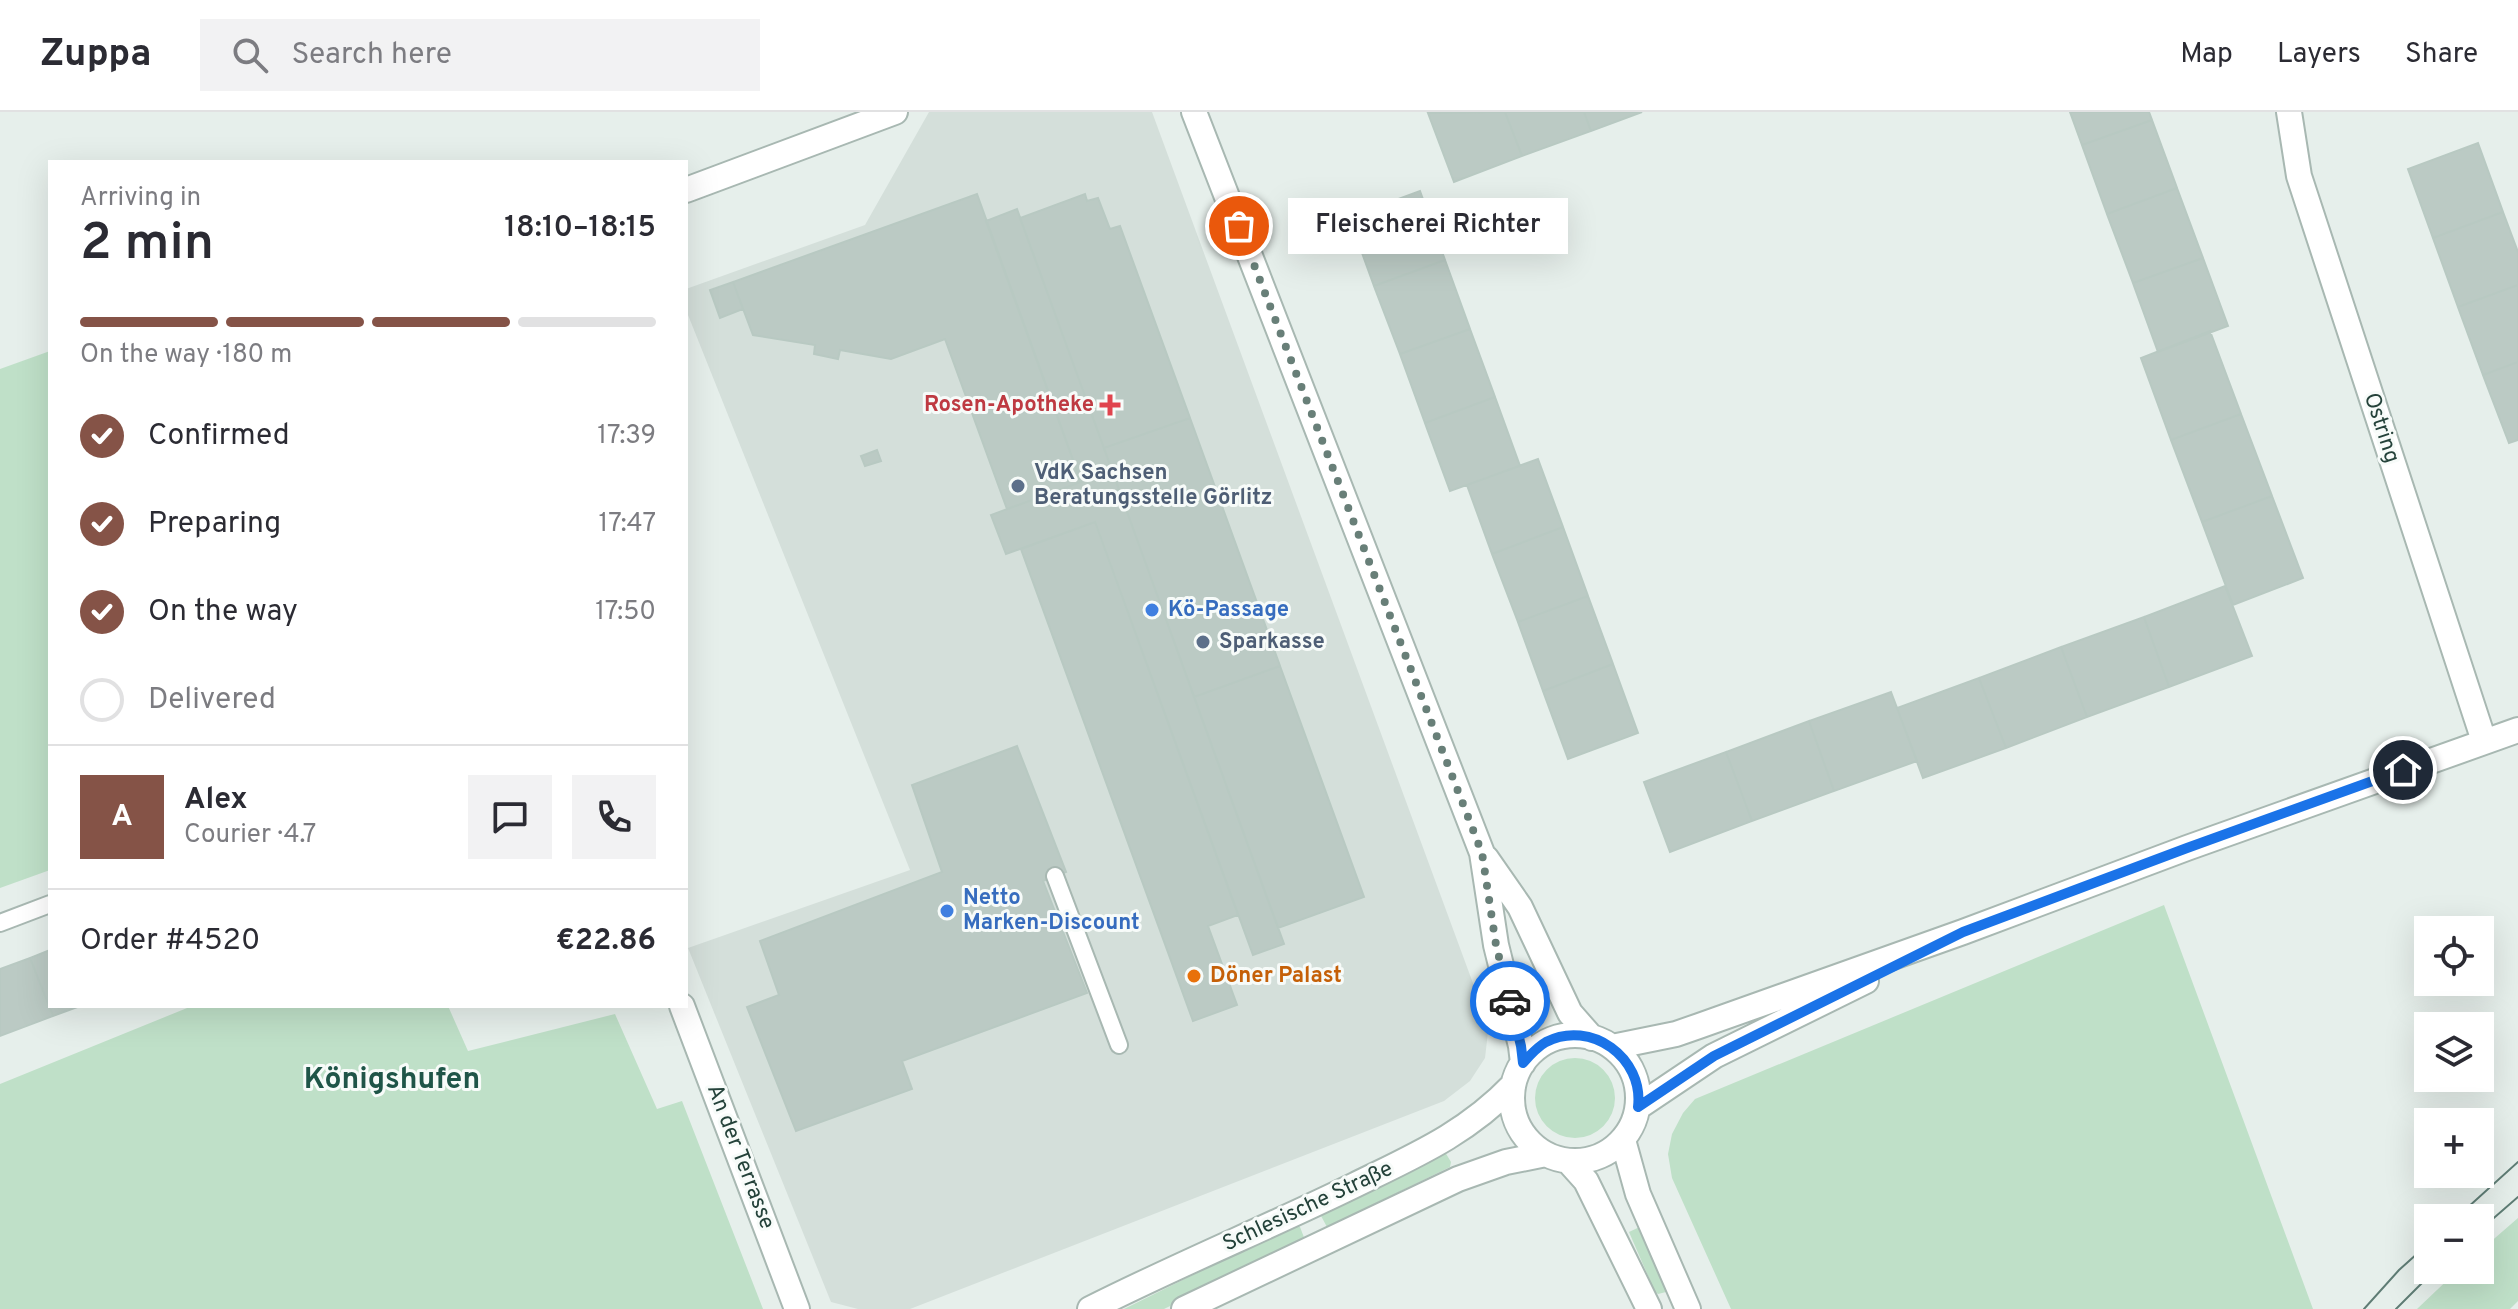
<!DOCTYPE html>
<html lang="en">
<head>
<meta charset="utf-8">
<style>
  :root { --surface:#fff; --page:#f2f2f3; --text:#2b2b33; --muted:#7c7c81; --line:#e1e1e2; --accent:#855347 }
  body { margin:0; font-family:Overpass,sans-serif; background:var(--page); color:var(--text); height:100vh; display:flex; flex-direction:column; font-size:30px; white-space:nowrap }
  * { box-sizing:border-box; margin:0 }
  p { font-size:26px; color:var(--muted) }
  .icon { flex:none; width:44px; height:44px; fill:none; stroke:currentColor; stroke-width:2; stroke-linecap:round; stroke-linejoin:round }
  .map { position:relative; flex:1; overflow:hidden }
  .side { position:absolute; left:48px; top:48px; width:640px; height:848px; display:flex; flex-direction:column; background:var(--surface); border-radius:0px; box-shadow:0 8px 32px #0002 }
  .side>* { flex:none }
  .tools { position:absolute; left:2414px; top:804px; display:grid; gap:16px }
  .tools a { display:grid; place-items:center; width:80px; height:80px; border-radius:0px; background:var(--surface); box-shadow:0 8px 32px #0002; font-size:40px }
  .pin { position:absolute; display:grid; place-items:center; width:68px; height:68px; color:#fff; margin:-34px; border:4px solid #fff; border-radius:50%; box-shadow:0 2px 8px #0007 }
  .courier { position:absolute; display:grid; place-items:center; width:80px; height:80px; margin:-40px; border:6px solid #1a73e8; border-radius:50%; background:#fff; color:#222; box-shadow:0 2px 10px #0007 }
  .bubble { position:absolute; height:56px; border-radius:0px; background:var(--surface); box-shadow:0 8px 32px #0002; font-size:26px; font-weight:600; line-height:56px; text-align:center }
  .head em { font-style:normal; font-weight:600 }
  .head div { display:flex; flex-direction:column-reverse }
  .head { display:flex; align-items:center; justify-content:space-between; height:136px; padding:0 32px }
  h1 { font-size:52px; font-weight:600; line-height:60px }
  .bar { display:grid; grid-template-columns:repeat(4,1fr); gap:12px 8px; align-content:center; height:96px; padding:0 32px }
  .bar i { height:10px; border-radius:6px; background:var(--line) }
  .bar .current { background:var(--accent) }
  .bar p { grid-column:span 4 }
  .line { display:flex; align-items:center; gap:20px; padding:0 32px; border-top:2px solid var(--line) }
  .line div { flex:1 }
  .round { display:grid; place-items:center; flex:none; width:84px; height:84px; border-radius:0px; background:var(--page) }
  ol { padding:0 32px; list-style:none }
  li { display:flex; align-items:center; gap:24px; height:88px }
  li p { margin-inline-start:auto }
  li .icon { padding:8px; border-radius:50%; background:var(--accent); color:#fff; stroke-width:4 }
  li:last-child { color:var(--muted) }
  li i { width:44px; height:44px; border:4px solid var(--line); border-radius:50% }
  header { display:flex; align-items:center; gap:48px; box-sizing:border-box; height:112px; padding:0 40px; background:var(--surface); border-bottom:2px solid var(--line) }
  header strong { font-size:38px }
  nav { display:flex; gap:44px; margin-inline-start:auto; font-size:28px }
  .search { width:560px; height:72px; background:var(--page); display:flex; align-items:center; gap:20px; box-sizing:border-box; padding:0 28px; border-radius:0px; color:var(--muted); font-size:30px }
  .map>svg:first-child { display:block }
</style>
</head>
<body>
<header>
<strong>Zuppa</strong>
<div class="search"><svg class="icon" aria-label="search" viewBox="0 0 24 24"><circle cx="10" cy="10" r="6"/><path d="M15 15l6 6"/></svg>Search here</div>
<nav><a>Map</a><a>Layers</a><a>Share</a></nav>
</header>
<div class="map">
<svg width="2518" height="1197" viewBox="0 0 2518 1197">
  <rect width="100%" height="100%" fill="#e6efeb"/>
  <!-- built -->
  <path fill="#d4dfda" d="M929,0h223l329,893 7,27 -3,26 -15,23 -26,20 -534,208h-52l-27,-7 -143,-354 222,-78 -224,-560v-21l179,-64z"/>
  <!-- green -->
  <path fill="#bfe0c8" d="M50,239v519l-50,18v-519z
    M2164,793l149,404h-582l-59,-131 -4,-24 4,-20 11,-21 12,-14z
    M192,894h256l20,45 147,-37 42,95 25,-8 81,208h-763v-225z
    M1535 986a40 40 0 1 1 80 0a40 40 0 1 1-80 0Z
    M1445,1040l6,10 -1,5 -123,60 -7,-13z
    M2518,1106v83l-8,8h-93l41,-39h22v-19z
    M1296,1112l4,3 5,13 -141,69h-40z
    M1646,1112l24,67 -12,3 -3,-2 -26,-60z"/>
  <!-- building -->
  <path fill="#bbcac4" stroke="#b8c9c2" stroke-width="2" d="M1505,0l17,44 -68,26 -26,-69z
    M1505,0h79l7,19 -69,25z
    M1584,0h58l-51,19z
    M2070,0h79l3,8 -70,25z
    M2152,8l25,68 -70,26 -25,-69z
    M2478,31l25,69 -70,26 -25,-69z
    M2177,76l26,70 -70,25 -26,-69z
    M1420,79l25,69 -71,26 -25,-69z
    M977,82l104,288 -74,27 -62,-170 -54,20 -51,-9 -2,9 -24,-5 1,-9 -62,-10 -20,-53z
    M1085,82l2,7 11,-3 12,31 10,-3 70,192 -86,30 -84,-230z
    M1017,97l267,735 -31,11 -158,-433 -89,32 -15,-39 90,-33 -95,-261z
    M2503,100l15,40v33l-60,22 -25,-69z
    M2203,146l25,68 -70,26 -25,-69z
    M1445,148l25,69 -70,25 -26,-68z
    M733,170l10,27 -23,9 -10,-28z
    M2518,173v77l-35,13 -25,-68z
    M1470,217l25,68 -70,26 -25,-69z
    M2210,219l31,83 -70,26 -30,-82z
    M2518,250v78l-9,3 -26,-68z
    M1495,285l25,69 -70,25 -25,-68z
    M2241,302l31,82 -70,26 -31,-82z
    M1190,306l90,248 -86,31 -90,-249z
    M877,338l4,11 -16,5 -4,-10z
    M1538,347l25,68 -71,27 -25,-69z
    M2272,384l31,82 -70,27 -31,-83z
    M1095,410l143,393 -30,11 29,79 -44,16 -172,-472z
    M1563,415l25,69 -70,26 -26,-68z
    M2225,474l27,70 -83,31 -25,-70z
    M1588,484l25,68 -70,27 -25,-69z
    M2144,505l25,70 -82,30 -26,-70z
    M2061,535l26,70 -81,31 -27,-70z
    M1613,552l25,69 -70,26 -25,-68z
    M1280,554l84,231 -86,31 -84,-231z
    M1979,566l27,70 -83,30 -26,-70z
    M1891,580l26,69 -83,30 -25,-70z
    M1809,609l25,70 -82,30 -26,-69z
    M1017,634l49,126 -23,9 44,112 -185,68 10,28 -116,42 -49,-124 32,-12 -19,-54 182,-69 -30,-87z
    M1726,640l26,69 -82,31 -26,-70z
    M50,838v56h30l-27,10 -23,-58z
    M30,846l23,58 -53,20v-67z"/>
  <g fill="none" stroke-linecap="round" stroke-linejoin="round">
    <!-- lane casing -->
    <g stroke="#a8b8b2" stroke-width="20">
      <path id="lane" d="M1055,764l64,169
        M0,811l50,-19"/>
    </g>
    <!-- street casing -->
    <g stroke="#a8b8b2" stroke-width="28">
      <path id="street" d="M1194,0l288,741 14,92 25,101 2,17
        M2289,0l10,64 185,565
        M686,78l209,-78
        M1486,746l34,49 50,106 22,25
        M682,894l115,303
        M1512 986a63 63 0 1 1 126 0a63 63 0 1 1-126 0Z
        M1612,935l64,-13 23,-8 264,-94 224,-84 331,-118
        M1638,995l76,-51 152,-75
        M1623,1028l15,54 50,115
        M1568,1049l18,20 63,128
        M1090,1197c87,-44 177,-81 265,-124 59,-29 111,-51 158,-100
        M1184,1197l274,-130 48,-17 40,-8"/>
    </g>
    <!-- lane -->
    <use href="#lane" stroke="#fff" stroke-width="16"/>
    <!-- street -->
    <use href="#street" stroke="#fff" stroke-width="24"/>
    <!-- tram -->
    <path stroke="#5f7d75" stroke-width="2" d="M2456,1106l62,-56
      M2480,1118l38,-33
      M2364,1197l35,-39 29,-26
      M2396,1197l39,-39"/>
  </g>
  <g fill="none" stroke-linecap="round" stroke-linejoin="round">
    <!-- done -->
    <path stroke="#687f78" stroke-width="8" stroke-dasharray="0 14.4" d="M1239,114l243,627 14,92 14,56"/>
    <!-- route -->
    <path stroke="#1a73e8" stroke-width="10" d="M1510,889l11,45 2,17c7,-8 14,-16 23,-21 45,-23 98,16 92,65l76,-51 249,-124 224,-84 216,-78"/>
  </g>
  <!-- markers -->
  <path fill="#e0444e" stroke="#f7fbf9" stroke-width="3" d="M1106 281h8v8h8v8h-8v8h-8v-8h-8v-8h8z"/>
  <g fill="#5c6f8a" stroke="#f7fbf9" stroke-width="3">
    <circle cx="1018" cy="374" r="8"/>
    <circle cx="1203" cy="530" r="8"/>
  </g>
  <g fill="#3f7fe0" stroke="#f7fbf9" stroke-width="3">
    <circle cx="1152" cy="498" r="8"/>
    <circle cx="947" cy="799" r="8"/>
  </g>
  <circle fill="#e8710a" stroke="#f7fbf9" stroke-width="3" cx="1194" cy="864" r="8"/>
  <g text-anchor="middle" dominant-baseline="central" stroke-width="6" stroke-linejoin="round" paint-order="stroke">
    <!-- health labels -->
    <g font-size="22" font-weight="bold" fill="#be3a42" stroke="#f7fbf9" text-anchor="end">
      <text x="1094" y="293">Rosen-Apotheke</text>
    </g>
    <!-- street labels -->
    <g font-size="22" fill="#24423a" stroke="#f7fbf9">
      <text transform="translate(2381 316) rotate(72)">Ostring</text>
      <text transform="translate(740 1045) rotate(69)">An der Terrasse</text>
      <text transform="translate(1308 1095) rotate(-25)">Schlesische Straße</text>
    </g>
    <!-- service labels -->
    <g font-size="22" font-weight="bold" fill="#4e5e75" stroke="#f7fbf9" text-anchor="start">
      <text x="1034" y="361">VdK Sachsen<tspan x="1034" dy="25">Beratungsstelle Görlitz</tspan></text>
      <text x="1219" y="530">Sparkasse</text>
    </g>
    <!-- shop labels -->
    <g font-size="22" font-weight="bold" fill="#366cbe" stroke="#f7fbf9" text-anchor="start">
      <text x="1168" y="498">Kö-Passage</text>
      <text x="963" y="786">Netto<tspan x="963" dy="25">Marken-Discount</tspan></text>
    </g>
    <!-- food labels -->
    <g font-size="22" font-weight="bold" fill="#c56008" stroke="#f7fbf9" text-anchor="start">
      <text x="1210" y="864">Döner Palast</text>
    </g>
    <!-- district labels -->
    <g font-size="30" font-weight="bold" fill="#1f5548" stroke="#f7fbf9">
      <text x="392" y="968">Königshufen</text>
    </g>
  </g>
</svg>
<div class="tools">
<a><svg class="icon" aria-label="locate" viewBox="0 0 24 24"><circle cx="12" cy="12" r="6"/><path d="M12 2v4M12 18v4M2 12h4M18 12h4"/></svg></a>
<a><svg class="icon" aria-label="layers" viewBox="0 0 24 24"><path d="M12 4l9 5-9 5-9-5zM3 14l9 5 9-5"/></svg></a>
<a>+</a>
<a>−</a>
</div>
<div class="pin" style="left:1239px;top:114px;background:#ea580c"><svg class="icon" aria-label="bag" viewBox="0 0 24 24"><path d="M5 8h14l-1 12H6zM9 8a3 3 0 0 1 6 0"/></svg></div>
<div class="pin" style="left:2403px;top:658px;background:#1f2937"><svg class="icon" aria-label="home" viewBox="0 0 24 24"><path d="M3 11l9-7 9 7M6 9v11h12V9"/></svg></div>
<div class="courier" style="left:1510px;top:889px"><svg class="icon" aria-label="car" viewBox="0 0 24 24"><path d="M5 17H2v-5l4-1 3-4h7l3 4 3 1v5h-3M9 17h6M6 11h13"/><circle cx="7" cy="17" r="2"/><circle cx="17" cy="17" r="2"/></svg></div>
<div class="bubble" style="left:1288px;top:86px;width:280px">Fleischerei Richter</div>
<section class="side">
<div class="head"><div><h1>2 min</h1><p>Arriving in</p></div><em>18:10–18:15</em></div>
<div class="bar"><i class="current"></i><i class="current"></i><i class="current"></i><i></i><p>On the way · 180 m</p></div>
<ol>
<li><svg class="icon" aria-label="check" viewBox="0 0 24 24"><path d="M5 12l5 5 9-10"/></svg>Confirmed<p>17:39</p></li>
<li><svg class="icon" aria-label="check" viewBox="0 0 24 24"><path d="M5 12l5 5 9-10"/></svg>Preparing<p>17:47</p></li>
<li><svg class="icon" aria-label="check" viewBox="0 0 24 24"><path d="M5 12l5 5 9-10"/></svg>On the way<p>17:50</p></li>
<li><i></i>Delivered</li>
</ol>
<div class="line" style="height:144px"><b class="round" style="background:var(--accent);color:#fff">A</b><div><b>Alex</b><p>Courier · 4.7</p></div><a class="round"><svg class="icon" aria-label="chat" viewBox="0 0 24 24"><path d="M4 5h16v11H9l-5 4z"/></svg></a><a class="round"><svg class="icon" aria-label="phone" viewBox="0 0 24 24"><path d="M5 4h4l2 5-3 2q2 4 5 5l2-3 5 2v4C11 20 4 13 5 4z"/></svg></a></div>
<div class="line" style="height:104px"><div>Order #4520</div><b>€22.86</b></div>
</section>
</div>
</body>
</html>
